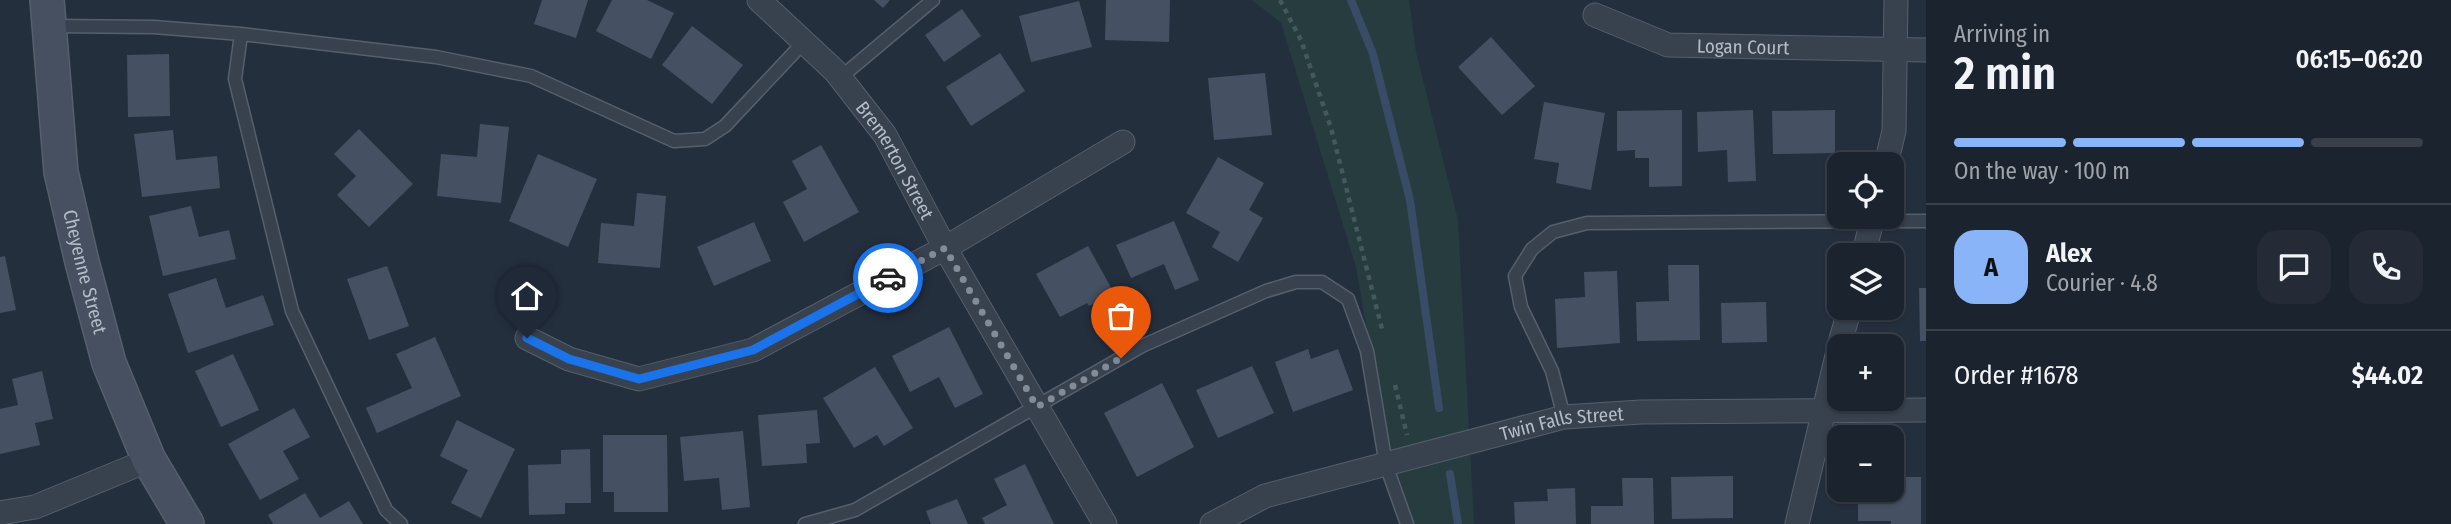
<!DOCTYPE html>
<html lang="en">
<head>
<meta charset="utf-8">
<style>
  :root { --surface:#1b232e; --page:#242b36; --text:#f1f3f6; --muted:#a0a4aa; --line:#39404a; --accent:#8ab4f8 }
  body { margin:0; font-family:"Fira Sans Condensed",sans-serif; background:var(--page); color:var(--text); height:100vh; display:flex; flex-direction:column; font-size:26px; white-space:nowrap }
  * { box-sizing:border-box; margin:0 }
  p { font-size:23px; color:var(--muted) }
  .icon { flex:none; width:38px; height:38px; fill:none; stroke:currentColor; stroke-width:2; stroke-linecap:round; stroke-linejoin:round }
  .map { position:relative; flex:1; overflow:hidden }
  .details { display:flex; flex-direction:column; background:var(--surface); width:525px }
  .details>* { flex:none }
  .controls { position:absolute; left:1827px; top:152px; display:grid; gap:14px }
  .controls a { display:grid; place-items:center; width:77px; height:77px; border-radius:14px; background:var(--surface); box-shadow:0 2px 5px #0004,0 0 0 2px var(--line); font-size:35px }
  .pin { position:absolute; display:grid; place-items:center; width:60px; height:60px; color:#fff; margin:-72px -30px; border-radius:50% 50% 50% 0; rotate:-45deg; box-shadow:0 0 7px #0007 }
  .pin .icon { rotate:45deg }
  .courier { position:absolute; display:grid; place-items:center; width:70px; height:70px; margin:-35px; border:5px solid #1a73e8; border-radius:50%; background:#fff; color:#222; box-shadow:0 2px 9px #0007 }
  .summary em { font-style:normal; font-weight:600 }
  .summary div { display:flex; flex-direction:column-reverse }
  .summary { display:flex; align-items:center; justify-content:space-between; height:119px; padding:0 28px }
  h1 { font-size:46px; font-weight:600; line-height:52px }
  .bar { display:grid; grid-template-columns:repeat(4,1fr); gap:10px 7px; align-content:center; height:84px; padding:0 28px }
  .bar i { height:9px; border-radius:5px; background:var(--line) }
  .bar .selected { background:var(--accent) }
  .bar p { grid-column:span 4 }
  .line { display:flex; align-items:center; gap:18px; padding:0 28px; border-top:2px solid var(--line) }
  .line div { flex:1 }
  .round { display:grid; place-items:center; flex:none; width:74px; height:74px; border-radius:21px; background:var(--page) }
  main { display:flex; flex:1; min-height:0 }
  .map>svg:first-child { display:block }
</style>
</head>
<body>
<main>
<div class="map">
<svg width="1926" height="524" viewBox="0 0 1926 524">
  <rect width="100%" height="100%" fill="#242f3e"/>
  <!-- green -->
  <path fill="#263c3f" d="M1252,0h157l7,52 42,168 16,304h-74l-44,-257 -75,-244z"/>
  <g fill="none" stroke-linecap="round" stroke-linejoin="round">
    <!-- stream -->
    <path stroke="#394c67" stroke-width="8" d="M1351,0l22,54 37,146 29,208
      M1450,474l8,50"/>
  </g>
  <!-- building -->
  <path fill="#455162" d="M542,0h46l-12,38 -42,-14z
    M612,0h35l27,13 -23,46 -55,-28z
    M874,0h16l-7,8z
    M1106,0h64l-1,42 -64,-2z
    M1079,1l13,46 -61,15 -12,-46z
    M962,9l19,27 -37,26 -19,-27z
    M692,26l51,39 -31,39 -50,-39z
    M1491,37l44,49 -33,29 -44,-48z
    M1000,53l25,38 -54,35 -25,-39z
    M169,54l1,62 -42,1 -1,-62z
    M1265,73l7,62 -58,5 -6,-62z
    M1544,102l61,11 -14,77 -35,-7 3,-20 -25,-4z
    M1682,110v76l-33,1v-29h-14v-8l-18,1v-40z
    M1753,110l3,71 -28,1 -1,-32 -29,2 -1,-40z
    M1835,110v43l-62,1 -1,-43z
    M480,124l29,3 -8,76 -64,-7 4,-42 36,3z
    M359,129l54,55 -44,43 -32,-32 19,-19 -22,-22z
    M173,130l3,30 41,-4 3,32 -78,9 -8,-63z
    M821,145l38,67 -55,30 -21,-40 24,-13 -15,-28z
    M538,154l59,25 -29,68 -59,-26z
    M1218,157l46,26 -15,27 14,8 -25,44 -26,-15 8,-15 -34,-19z
    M637,193l29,3 -6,72 -62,-5 3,-40 33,3z
    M191,206l8,31 30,-7 7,29 -73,17 -14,-60z
    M1174,221l25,59 -24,10 -11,-26 -33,14 -15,-33z
    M754,222l17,39 -57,25 -17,-39z
    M1088,246l26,47 -25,13 -2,-3 -27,14 -24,-43z
    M5,256l11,54 -16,3v-56z
    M1668,265h31l1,75 -63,1 -1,-39 33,-1z
    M387,266l22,60 -40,14 -22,-61z
    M1617,271l3,72 -63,5 -2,-49 30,-2 -1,-25z
    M216,278l10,30 37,-13 11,30 -86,28 -20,-59z
    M1919,288h7v53h-6z
    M1766,302l1,40 -45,1 -1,-40z
    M949,327l34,67 -28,14 -16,-31 -29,15 -18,-36z
    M435,337l26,59 -84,37 -11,-25 46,-20 -16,-34z
    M1308,349l3,10 27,-10 15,41 -60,22 -18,-50z
    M233,354l26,56 -38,17 -26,-56z
    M1252,366l22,47 -56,25 -22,-48z
    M875,367l38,61 -29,18 -7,-11 -23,13 -31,-50z
    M42,371l11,48 -18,4 5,22 -40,9v-45l18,-4 -6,-26z
    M1162,383l32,64 -57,30 -33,-64z
    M294,408l16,29 -27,14 16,28 -39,21 -32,-56z
    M817,410l3,33 -14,1 1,19 -45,3 -4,-51z
    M457,420l58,29 -34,69 -30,-15 17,-33 -28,-14z
    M743,431l7,76 -28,3 -3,-32 -35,3 -4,-44z
    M603,435h64l1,77h-54v-20h-11z
    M590,449l1,54h-26v11l-36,1 -1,-50 33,-1v-14z
    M1025,464l29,60h-69l-3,-6 25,-13 -13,-26z
    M1733,476v42l-61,1 -1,-42z
    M1892,477h29v47h-30v-3h-33v-31h34z
    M1622,478h31l1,46h-63v-18h32z
    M1575,488l1,36h-61l-1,-22 34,-1 -1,-12z
    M305,493l15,25 29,-17 14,23h-90l-5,-9z
    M957,499l11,25h-37l-5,-13z"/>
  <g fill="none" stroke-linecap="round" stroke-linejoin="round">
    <!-- lane casing -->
    <g stroke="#565f6c" stroke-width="15">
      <path id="lane" d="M52,26l102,1 87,7 -6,45 57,232 94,199 15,14
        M241,34l195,23 95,19 143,65 31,-2 20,-13 79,-84
        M840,78l93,-78
        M1564,417l-12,-46 -31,-64 -6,-31 17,-27 21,-17 34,-9 339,-2
        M805,524l50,-14 287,-164 124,-55 30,-9h26l26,17 19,52 19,114 21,59"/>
    </g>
    <!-- street casing -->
    <g stroke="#565f6c" stroke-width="25">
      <g id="street">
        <path id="s1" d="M759,0l76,71 50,64 60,113 160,276"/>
        <path id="s2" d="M1595,15l73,30 258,5"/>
        <path d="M1886,164l8,-33 2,-131"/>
        <path d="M1863,256l10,-39"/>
        <path d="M527,338l42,21 70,20 114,-29 192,-102 178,-106"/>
        <path d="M1839,346l11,-38"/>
        <path d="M0,513l35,-6 114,-47"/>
        <path id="s3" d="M1212,524l53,-28 299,-79 77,-5 285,-2"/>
        <path d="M1797,524l42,-177"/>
      </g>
    </g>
    <!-- secondary casing -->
    <g stroke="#565f6c" stroke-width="36">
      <g id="secondary">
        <path id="s4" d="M47,0l14,172 21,90 27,101 40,97 38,64"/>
      </g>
    </g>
    <!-- path -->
    <path stroke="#44595c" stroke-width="4.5" stroke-dasharray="5 5" stroke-linecap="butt" d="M1280,0l21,40 30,88 51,201
      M1395,385l12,50"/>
    <!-- lane -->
    <use href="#lane" stroke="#38414e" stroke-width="12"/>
    <!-- street -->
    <use href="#street" stroke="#38414e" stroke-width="23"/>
    <!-- secondary -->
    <use href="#secondary" stroke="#465061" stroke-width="33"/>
  </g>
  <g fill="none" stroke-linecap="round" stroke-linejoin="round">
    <!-- done -->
    <path stroke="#828b98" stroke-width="7" stroke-dasharray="0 12.6" d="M888,278l57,-30 92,159 84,-49"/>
    <!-- route -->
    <path stroke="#1a73e8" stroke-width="9" d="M527,338l42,21 70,20 114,-29 135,-72"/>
  </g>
  <g text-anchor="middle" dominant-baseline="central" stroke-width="6" stroke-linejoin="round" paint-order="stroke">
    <!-- street labels -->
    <g font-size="19" fill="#b4bcc9" stroke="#1d2633">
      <text stroke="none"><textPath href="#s2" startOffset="154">Logan Court</textPath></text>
      <text stroke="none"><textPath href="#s1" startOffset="212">Bremerton Street</textPath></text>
      <text stroke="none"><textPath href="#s4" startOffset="275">Cheyenne Street</textPath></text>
      <text stroke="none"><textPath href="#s3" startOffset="366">Twin Falls Street</textPath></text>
    </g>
  </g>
</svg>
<div class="controls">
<a><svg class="icon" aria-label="locate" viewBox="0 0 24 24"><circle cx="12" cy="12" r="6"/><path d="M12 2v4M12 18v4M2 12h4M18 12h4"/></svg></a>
<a><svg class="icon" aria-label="layers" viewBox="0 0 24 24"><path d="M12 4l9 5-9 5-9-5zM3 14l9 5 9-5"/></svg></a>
<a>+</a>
<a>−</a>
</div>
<div class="pin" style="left:1121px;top:358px;background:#ea580c"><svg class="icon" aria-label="bag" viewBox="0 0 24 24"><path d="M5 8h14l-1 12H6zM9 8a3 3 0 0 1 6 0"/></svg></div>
<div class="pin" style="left:527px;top:338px;background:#1f2937"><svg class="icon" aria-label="home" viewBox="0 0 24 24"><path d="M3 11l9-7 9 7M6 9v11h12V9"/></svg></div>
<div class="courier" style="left:888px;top:278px"><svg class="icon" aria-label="car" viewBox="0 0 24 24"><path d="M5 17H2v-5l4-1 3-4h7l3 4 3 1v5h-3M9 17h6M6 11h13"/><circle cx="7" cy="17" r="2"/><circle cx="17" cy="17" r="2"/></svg></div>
</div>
<section class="details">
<div class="summary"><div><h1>2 min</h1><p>Arriving in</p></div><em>06:15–06:20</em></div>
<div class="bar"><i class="selected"></i><i class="selected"></i><i class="selected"></i><i></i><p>On the way · 100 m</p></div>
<div class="line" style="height:126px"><b class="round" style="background:var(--accent);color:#111">A</b><div><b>Alex</b><p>Courier · 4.8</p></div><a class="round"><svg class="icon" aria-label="chat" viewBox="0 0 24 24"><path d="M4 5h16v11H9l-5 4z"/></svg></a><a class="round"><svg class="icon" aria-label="phone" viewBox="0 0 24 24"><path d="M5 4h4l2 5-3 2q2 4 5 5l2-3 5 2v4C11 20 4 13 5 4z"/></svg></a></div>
<div class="line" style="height:91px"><div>Order #1678</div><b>$44.02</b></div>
</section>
</main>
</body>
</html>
